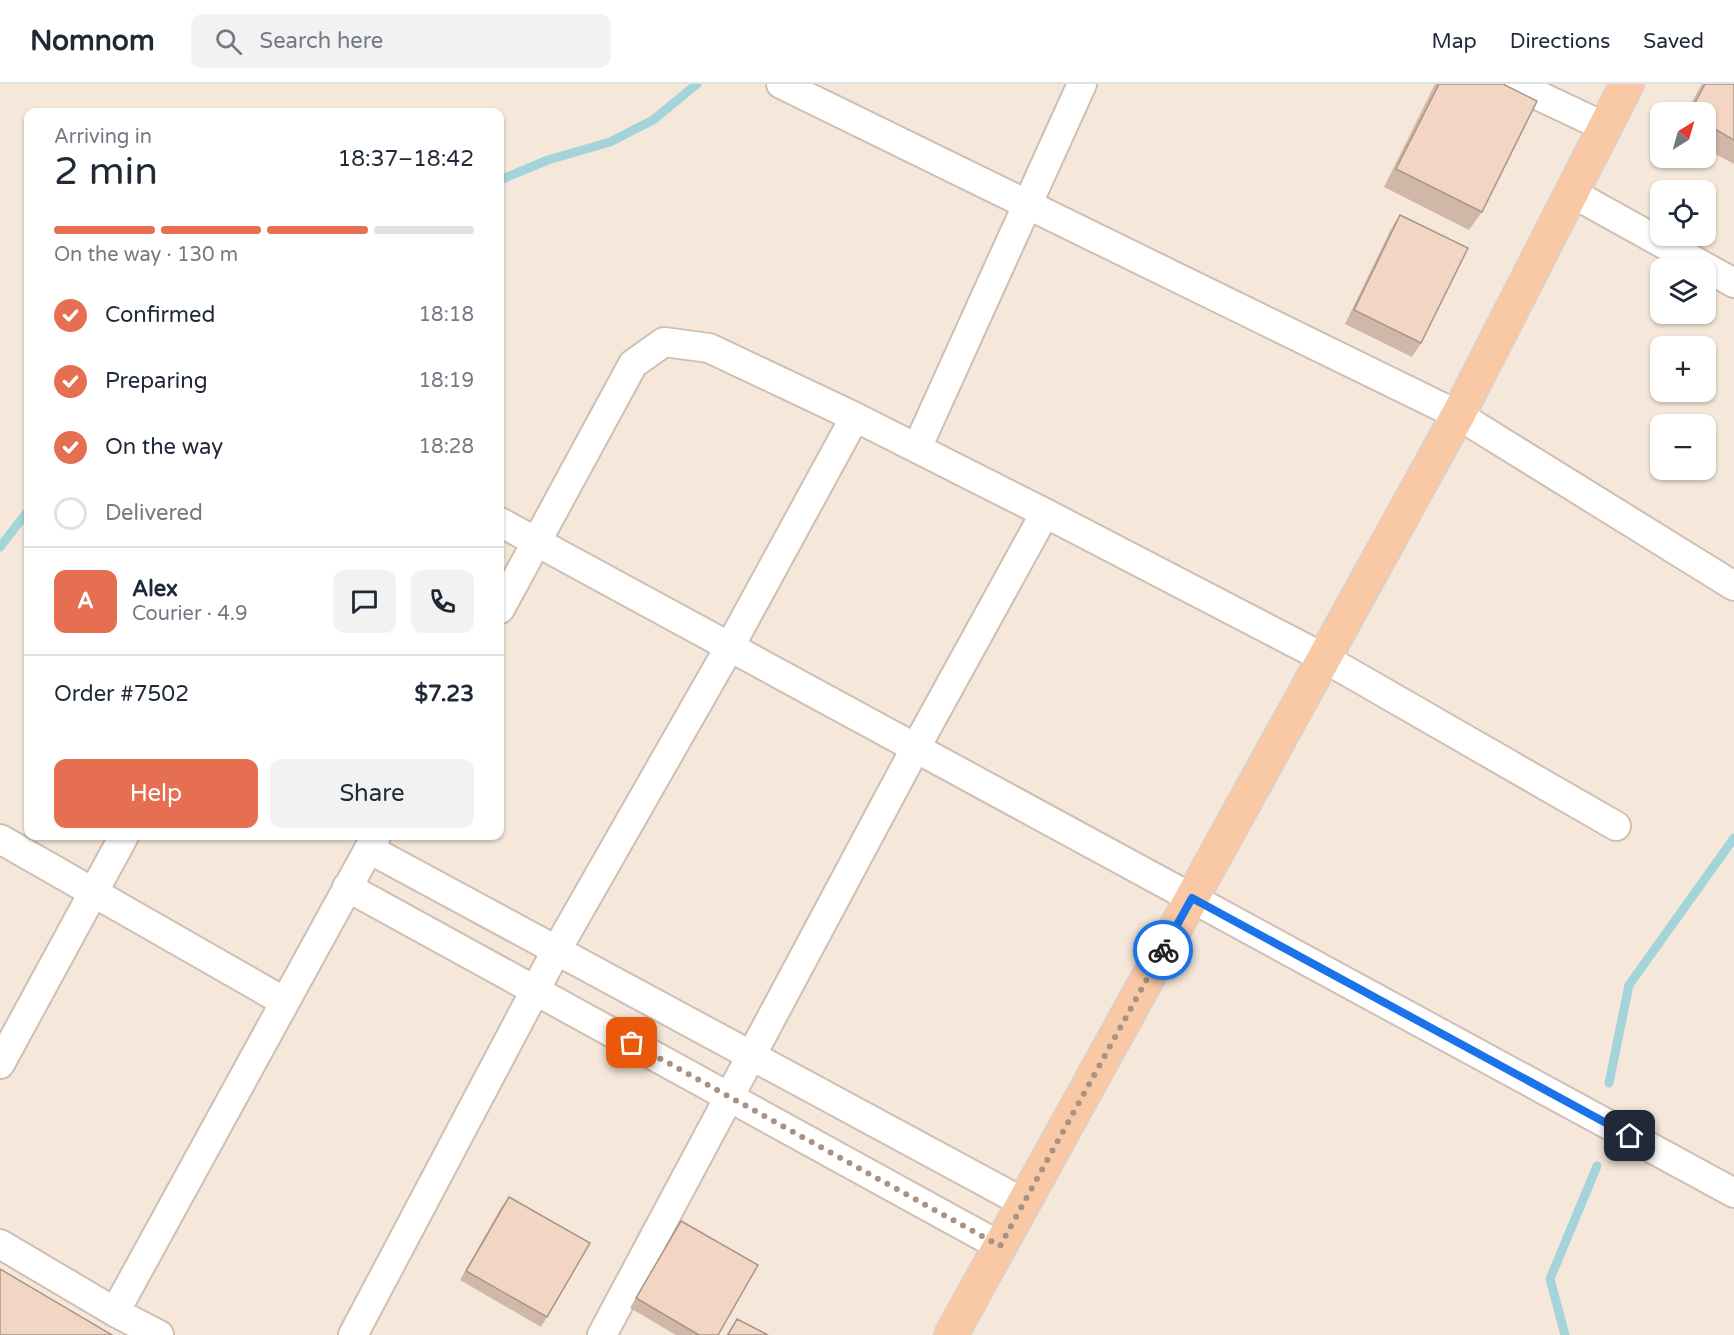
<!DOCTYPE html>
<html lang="en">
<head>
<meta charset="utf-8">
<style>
  :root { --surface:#fff; --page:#f2f2f3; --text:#1f2937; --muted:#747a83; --line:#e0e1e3; --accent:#e76f51 }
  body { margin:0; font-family:"Varela Round",sans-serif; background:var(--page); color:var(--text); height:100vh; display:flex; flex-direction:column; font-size:22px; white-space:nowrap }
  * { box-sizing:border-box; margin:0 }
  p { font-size:20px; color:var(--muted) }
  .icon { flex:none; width:33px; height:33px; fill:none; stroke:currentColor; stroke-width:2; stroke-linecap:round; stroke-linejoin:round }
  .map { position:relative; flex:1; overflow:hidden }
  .details { position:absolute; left:24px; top:24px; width:480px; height:732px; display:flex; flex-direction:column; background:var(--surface); border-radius:12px; box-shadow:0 2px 4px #0004 }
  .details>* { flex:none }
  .needle { width:39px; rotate:37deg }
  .controls { position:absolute; left:1650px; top:18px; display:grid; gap:12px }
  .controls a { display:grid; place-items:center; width:66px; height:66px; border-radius:12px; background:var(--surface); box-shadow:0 2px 4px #0004; font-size:30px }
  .pin { position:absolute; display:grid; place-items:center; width:51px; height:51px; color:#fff; margin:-26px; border-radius:12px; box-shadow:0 3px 9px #0006 }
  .courier { position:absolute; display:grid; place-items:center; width:60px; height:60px; margin:-30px; border:4px solid #1a73e8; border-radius:50%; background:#fff; color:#222; box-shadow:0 2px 8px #0007 }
  .head em { font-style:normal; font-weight:600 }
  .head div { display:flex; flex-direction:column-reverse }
  .head { display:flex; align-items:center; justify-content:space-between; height:102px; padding:0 30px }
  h1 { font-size:39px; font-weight:600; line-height:45px }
  .bar { display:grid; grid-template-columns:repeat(4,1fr); gap:9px 6px; align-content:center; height:72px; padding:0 30px }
  .bar i { height:8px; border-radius:4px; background:var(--line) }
  .bar .selected { background:var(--accent) }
  .bar p { grid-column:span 4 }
  .line { display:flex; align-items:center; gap:15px; padding:0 30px; border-top:2px solid var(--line) }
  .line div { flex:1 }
  .round { display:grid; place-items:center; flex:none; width:63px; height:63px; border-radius:12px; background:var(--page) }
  ol { padding:0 30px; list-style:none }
  li { display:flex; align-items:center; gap:18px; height:66px }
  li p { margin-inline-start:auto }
  li .icon { padding:6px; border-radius:50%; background:var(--accent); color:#fff; stroke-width:4 }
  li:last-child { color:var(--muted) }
  li i { width:33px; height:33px; border:3px solid var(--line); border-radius:50% }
  .action { display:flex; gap:12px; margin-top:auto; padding:12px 30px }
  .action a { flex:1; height:69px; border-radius:12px; background:var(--accent); color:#fff; font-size:24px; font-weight:600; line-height:69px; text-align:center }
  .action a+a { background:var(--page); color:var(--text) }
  header { display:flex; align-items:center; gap:36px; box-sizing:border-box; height:84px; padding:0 30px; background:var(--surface); border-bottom:2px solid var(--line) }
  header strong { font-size:28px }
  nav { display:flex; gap:33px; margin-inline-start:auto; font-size:21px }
  .search { width:420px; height:54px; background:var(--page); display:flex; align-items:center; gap:15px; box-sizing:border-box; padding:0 21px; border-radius:12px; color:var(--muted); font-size:22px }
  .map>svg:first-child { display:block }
</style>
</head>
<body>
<header>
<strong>Nomnom</strong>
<div class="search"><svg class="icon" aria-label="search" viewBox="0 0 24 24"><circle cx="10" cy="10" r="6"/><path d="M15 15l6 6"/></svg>Search here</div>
<nav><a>Map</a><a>Directions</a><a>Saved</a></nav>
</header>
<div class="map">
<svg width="1734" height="1251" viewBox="0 0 1734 1251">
  <rect width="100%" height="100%" fill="#fdf6ec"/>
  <!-- residential -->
  <path fill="#f5e8da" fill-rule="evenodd" d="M0,0h1734v1251h-1734zM28,28h472v724h-472zM1660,28h46v46h-46zM1660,106h46v46h-46zM1660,184h46v46h-46zM1660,262h46v46h-46zM1660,340h46v46h-46z"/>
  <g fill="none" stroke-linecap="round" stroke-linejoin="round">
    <!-- stream -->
    <path stroke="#a5d3da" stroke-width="9" d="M500,96l48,-20 62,-18 43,-22 44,-36
      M0,463l28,-36
      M1609,999l20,-98 105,-147
      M1565,1251l-15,-56 47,-113"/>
    <!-- minor casing -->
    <g stroke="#d1beb0" stroke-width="32">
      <path id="minor" d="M781,0l677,331 276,171
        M1514,0l91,43
        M1572,109l162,90
        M917,364l165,-364
        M500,438l1234,671
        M500,525l133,-245 31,-22 45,6 146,69 190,96 279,145 292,168
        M0,755l285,163
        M369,765l655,354
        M347,803l653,359
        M0,980l124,-228
        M0,1160l115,68 44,23
        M115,1228l261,-476
        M353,1251l203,-384 173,-303 126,-231
        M602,1251l313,-586 130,-236"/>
    </g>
    <!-- trunk casing -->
    <g stroke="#dad1cd" stroke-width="36">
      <path id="trunk" d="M951,1251l507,-920 169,-331"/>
    </g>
    <!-- minor -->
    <use href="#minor" stroke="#fff" stroke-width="28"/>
    <!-- trunk -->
    <use href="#trunk" stroke="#f9c8a4" stroke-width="33"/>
  </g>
  <!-- wall -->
  <path fill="#d1b7a8" d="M1435,0h68l-21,128 -13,18 -85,-43z
    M1702,0h32v80l-28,-15v-37h-20z
    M1400,131l21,128 -9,14 -67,-33 46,-95z
    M509,1113l38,120 -6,10 -81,-47 42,-74z
    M681,1137l37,114h-42l-46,-27 45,-78z
    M737,1235l31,16h-42z"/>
  <!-- building -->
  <path fill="#f3d5c3" stroke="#aa9588" stroke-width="1.5" d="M1439,0h64l34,17 -55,111 -86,-43z
    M1705,0h29v56l-28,-16v-12h-16z
    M1400,131l68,33 -47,95 -67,-33z
    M509,1113l81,46 -43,74 -81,-46z
    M681,1137l77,44 -40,70h-19l-63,-37z
    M0,1185l112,66h-112z
    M737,1235l31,16h-40z"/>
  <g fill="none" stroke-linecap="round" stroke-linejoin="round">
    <!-- done -->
    <path stroke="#a89285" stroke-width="6" stroke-dasharray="0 10.8" d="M632,959l368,203 163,-296"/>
    <!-- route -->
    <path stroke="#1a73e8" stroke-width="8" d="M1163,866l29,-52 438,238"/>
  </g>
</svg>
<div class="controls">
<a><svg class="needle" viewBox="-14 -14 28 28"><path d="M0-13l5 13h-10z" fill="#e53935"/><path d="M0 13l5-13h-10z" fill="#747a83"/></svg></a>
<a><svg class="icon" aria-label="locate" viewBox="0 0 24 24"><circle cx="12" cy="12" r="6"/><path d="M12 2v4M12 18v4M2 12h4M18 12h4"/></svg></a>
<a><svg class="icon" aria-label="layers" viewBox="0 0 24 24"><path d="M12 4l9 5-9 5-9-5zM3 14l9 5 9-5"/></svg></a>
<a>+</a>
<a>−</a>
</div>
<div class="pin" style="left:632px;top:959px;background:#ea580c"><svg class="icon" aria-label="bag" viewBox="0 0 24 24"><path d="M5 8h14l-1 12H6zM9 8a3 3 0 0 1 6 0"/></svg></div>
<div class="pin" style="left:1630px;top:1052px;background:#1f2937"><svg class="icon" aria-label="home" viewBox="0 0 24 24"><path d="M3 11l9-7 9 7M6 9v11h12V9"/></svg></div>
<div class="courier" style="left:1163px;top:866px"><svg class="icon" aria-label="bike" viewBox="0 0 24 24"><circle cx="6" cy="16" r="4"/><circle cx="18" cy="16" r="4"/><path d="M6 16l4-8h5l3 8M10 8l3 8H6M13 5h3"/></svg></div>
<section class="details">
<div class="head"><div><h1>2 min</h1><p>Arriving in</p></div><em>18:37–18:42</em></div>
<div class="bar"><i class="selected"></i><i class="selected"></i><i class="selected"></i><i></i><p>On the way · 130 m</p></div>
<ol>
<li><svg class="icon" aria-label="check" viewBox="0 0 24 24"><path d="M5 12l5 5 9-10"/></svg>Confirmed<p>18:18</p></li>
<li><svg class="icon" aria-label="check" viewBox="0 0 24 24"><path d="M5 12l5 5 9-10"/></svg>Preparing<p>18:19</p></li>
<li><svg class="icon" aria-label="check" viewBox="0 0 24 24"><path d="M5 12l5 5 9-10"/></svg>On the way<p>18:28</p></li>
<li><i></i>Delivered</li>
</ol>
<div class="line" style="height:108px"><b class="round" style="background:var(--accent);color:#fff">A</b><div><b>Alex</b><p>Courier · 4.9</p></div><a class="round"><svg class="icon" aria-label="chat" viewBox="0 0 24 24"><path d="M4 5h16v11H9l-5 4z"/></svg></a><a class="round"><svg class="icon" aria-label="phone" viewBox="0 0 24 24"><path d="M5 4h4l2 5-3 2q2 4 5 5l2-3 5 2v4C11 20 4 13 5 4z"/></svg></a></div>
<div class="line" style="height:78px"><div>Order #7502</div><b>$7.23</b></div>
<div class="action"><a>Help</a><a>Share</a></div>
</section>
</div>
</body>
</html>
